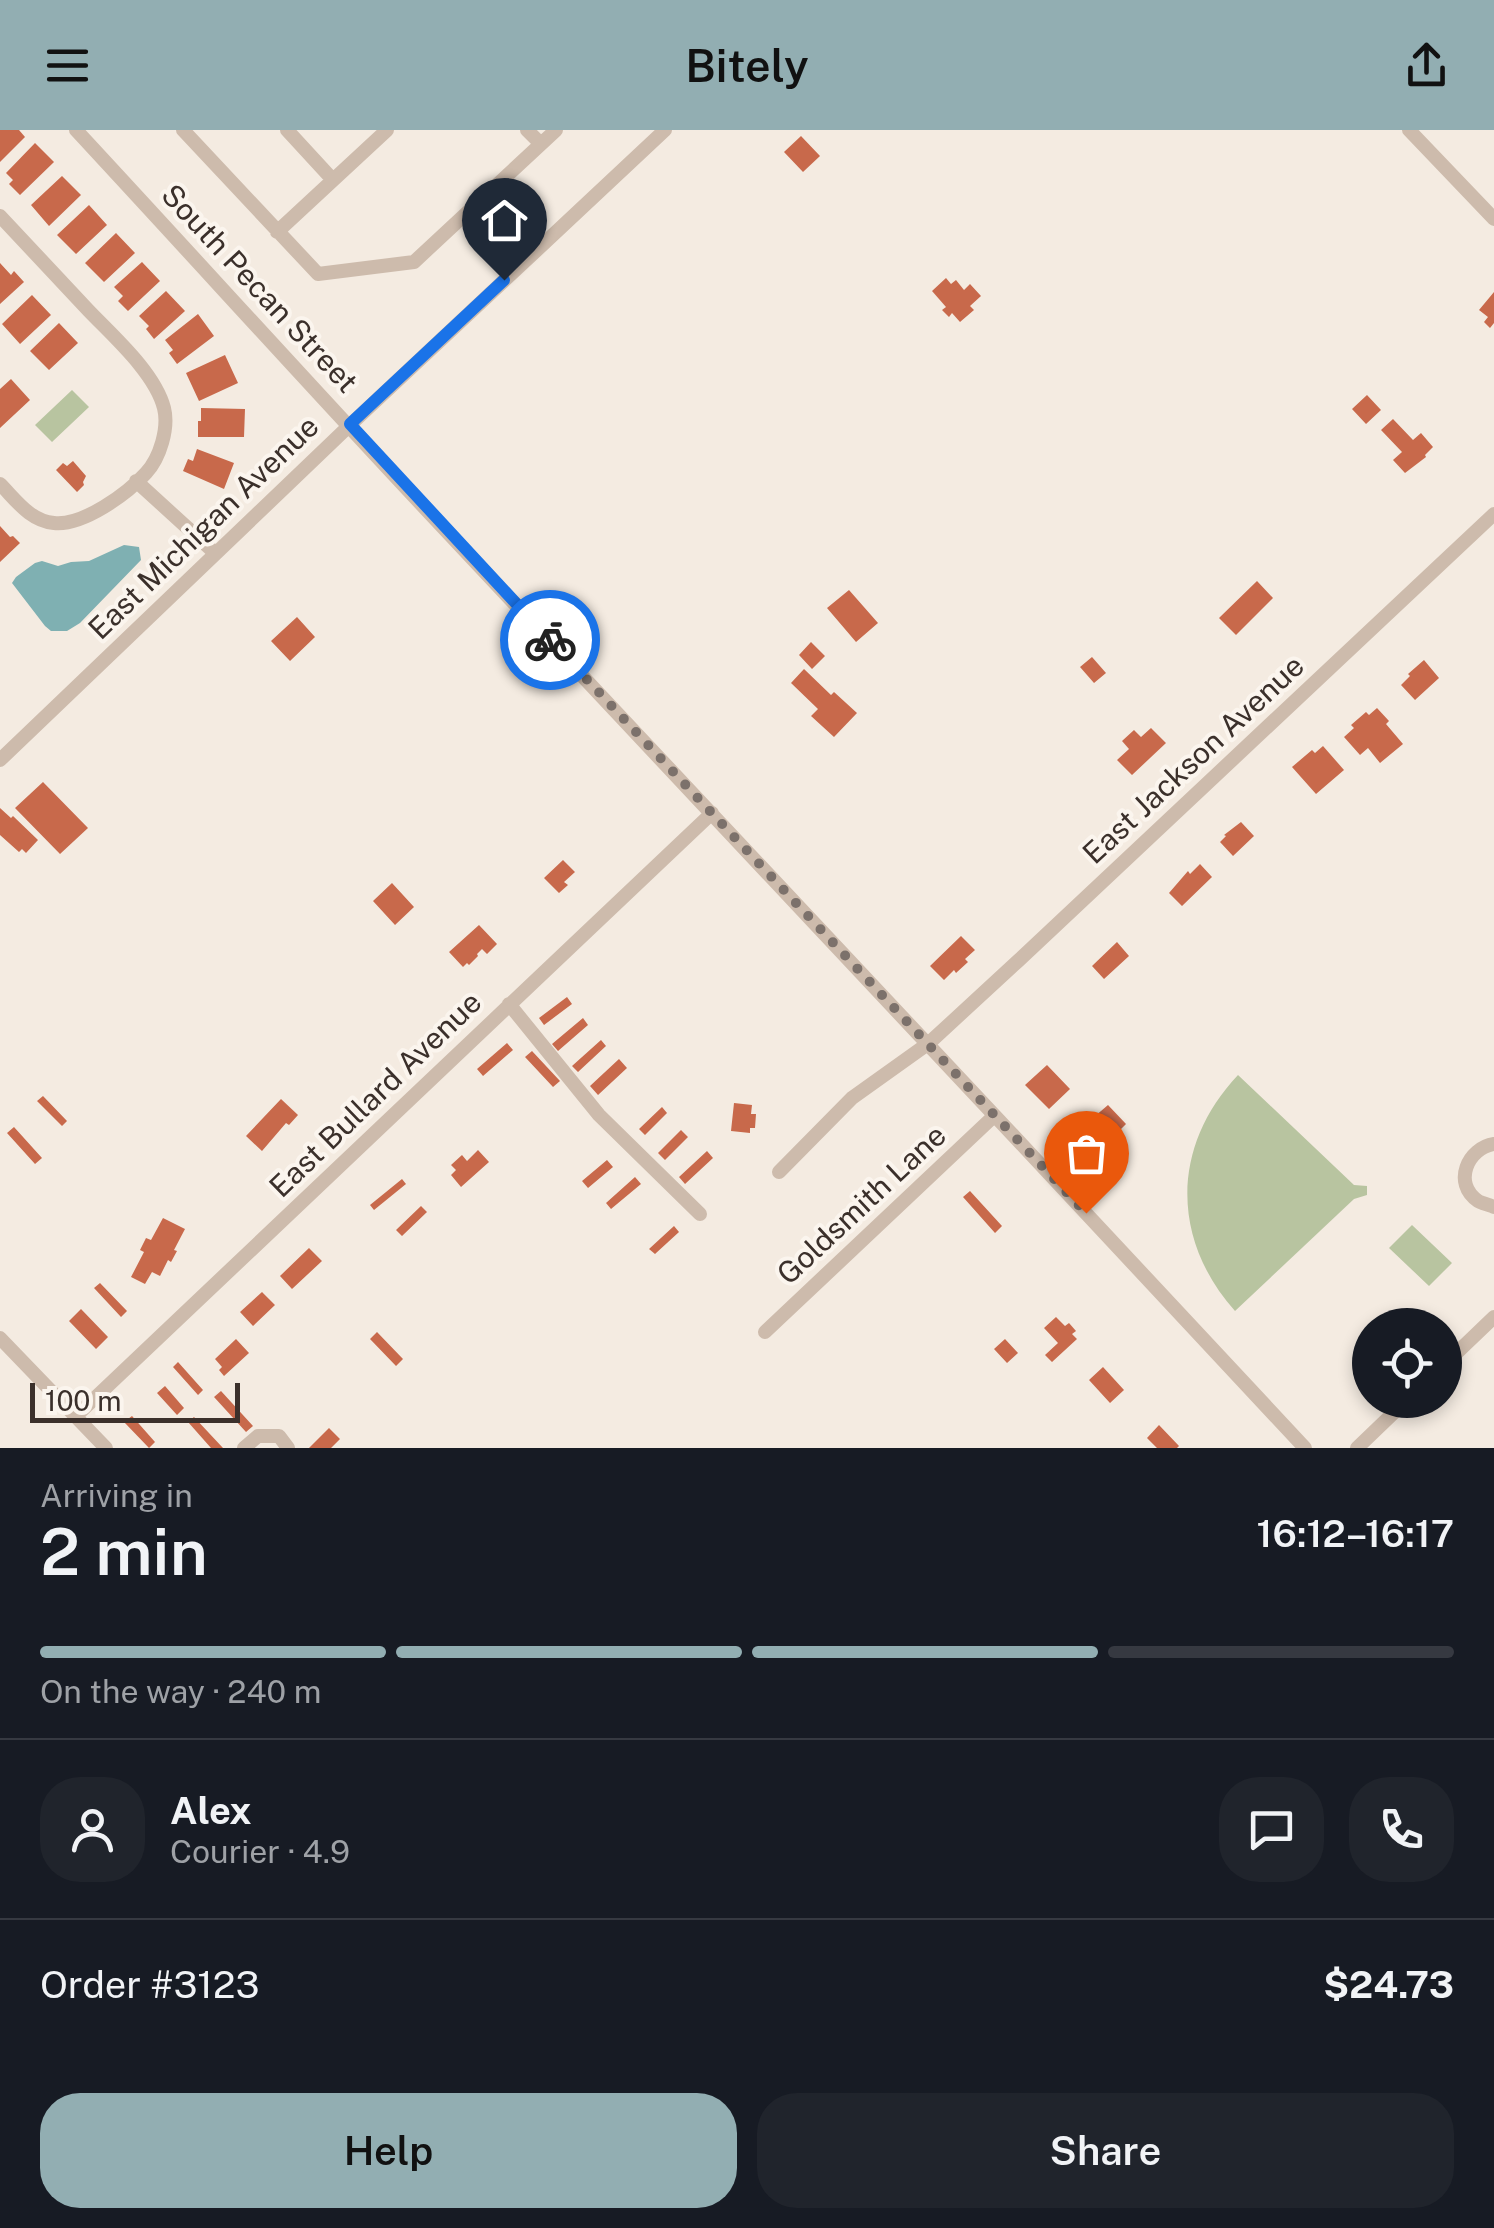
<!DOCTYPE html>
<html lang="en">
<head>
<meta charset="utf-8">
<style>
  :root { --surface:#171b24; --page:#20242c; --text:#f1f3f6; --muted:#9ea1a6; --line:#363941; --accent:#92aeb2 }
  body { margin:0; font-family:"Public Sans",sans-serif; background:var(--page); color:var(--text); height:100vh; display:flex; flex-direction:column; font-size:38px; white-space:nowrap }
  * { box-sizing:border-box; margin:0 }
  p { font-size:32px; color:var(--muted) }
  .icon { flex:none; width:55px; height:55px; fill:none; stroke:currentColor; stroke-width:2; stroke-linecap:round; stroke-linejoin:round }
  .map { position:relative; height:1318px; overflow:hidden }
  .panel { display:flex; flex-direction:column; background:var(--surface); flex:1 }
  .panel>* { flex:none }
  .buttons { position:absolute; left:1352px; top:1178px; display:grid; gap:20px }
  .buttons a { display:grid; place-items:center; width:110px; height:110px; border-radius:50%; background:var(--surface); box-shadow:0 5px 15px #0003; font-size:50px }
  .scale { position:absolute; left:30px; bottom:25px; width:210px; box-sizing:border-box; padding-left:10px; border:5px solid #3b302b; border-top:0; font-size:28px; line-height:35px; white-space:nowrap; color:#3b302b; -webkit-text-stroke:8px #fbf5ee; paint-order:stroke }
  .pin { position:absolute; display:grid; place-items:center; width:85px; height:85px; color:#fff; margin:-102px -42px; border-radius:50% 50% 50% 0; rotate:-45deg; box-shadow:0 0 10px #0007 }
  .pin .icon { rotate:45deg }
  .courier { position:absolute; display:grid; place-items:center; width:100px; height:100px; margin:-50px; border:8px solid #1a73e8; border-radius:50%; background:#fff; color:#222; box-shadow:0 2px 12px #0007 }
  .summary em { font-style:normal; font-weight:600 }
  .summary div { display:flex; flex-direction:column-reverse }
  .summary { display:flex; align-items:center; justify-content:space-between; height:170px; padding:0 40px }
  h1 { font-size:65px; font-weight:600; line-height:75px }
  .bar { display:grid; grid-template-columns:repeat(4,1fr); gap:15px 10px; align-content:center; height:120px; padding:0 40px }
  .bar i { height:12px; border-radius:8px; background:var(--line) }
  .bar .on { background:var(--accent) }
  .bar p { grid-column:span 4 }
  .line { display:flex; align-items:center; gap:25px; padding:0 40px; border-top:2px solid var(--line) }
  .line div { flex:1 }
  .round { display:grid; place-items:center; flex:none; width:105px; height:105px; border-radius:40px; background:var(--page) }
  .primary-button { display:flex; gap:20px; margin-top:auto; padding:20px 40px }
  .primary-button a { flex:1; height:115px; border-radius:40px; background:var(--accent); color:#111; font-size:40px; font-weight:600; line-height:115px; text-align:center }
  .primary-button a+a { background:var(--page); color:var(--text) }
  header { display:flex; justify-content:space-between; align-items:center; height:130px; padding:0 40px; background:var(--accent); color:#111; font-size:45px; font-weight:600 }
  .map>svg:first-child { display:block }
</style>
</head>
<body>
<header><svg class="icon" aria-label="menu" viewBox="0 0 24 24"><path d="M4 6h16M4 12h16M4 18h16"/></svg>Bitely<svg class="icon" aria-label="share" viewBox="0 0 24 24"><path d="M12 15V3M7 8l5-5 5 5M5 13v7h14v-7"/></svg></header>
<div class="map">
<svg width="1494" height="1318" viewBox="0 0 1494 1318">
  <rect width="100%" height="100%" fill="#f4ebe1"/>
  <!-- green -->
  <path fill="#b8c4a0" d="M72,260l17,17 -37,35 -17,-17z
    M1238,945l116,110 13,1v9l-13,4 -119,112c-65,-73 -63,-166 3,-236z
    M1412,1095l40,38 -23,23 -40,-38z"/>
  <!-- water -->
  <path fill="#7fb0b2" d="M124,415l15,2 2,13 -61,63 -13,8h-16l-6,-5 -33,-43 4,-6 19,-14 7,-2 16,5 13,-4 18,-1z"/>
  <!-- building -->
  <path fill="#c8694b" d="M0,0h19l6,7 -25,25z
    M801,6l19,20 -17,16 -19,-20z
    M35,13l19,19 -34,33 -11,-11 4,-4 -7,-7z
    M62,46l19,19 -32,31 -18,-21z
    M89,75l18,20 -31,29 -19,-19z
    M116,103l19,20 -31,29 -19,-19z
    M142,132l18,19 -32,30 -10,-10 5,-5 -9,-9z
    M0,133l11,12 3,-4 10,11 -24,22z
    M946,148l5,6 5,-4 8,10 6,-6 11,12 -11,10 4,4 -14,12 -8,-9 -3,4 -7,-7 4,-3 -14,-16z
    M166,161l19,20 -31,28 -8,-10 3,-3 -10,-10z
    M1494,162v31l-4,5 -6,-6 4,-5 -9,-7z
    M32,165l19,20 -31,29 -18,-20z
    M198,184l16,22 -37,28 -8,-11 4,-3 -8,-10z
    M59,193l19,20 -29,27 -19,-19z
    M225,225l13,28 -39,18 -13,-28z
    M11,249l19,21 -30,28v-39z
    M1367,265l14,15 -15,14 -14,-15z
    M201,278l44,1 -1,28h-46v-16h3z
    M1393,289l20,21 8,-7 12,14 -8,8 1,2 -21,16 -12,-13 9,-8 -21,-22z
    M197,319l37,14 -10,26 -41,-18 5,-12 5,2z
    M73,331l13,15 -3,6 1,3 -7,7 -21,-22 7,-7 4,3z
    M0,396l10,11 3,-1 7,7 -20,19z
    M1257,451l16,17 -37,37 -17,-17z
    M849,460l29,33 -22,19 -29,-34z
    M297,487l18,20 -25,24 -19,-20z
    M811,512l14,14 -13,13 -13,-14z
    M1092,527l14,16 -12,10 -14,-16z
    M1424,530l15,18 -24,22 -14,-15 9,-9 -2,-2z
    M804,539l27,26 3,-3 23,21 -23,24 -23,-21 7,-7 -27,-26z
    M1377,578l12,13 -3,3 17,20 -23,19 -12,-15 -8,7 -16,-18 10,-9 -3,-3 15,-13 3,3z
    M1151,598l15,15 -34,32 -15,-15 12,-11 -7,-8 12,-11 7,7z
    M1323,616l21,24 -28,24 -24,-27 20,-17 3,3z
    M43,652l45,46 -28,26 -45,-46z
    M0,678l11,10 2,-2 25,24 -12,13 -4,-4 -3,3 -19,-17z
    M1241,692l13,14 -21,20 -13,-14 6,-6 -2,-1z
    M563,730l12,12 -11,10 4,3 -9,8 -15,-15z
    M1200,734l12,13 -30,29 -13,-13 19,-22 2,3z
    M392,753l22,24 -19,18 -22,-24z
    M479,795l18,19 -10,10 -5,-5 -5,5 1,2 -9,9 -2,-2 -4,4 -14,-15z
    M961,806l14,14 -10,9 3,3 -12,11 -2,-3 -10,10 -14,-14z
    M1117,812l12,14 -25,23 -12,-13z
    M567,867l5,7 -28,21 -5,-7z
    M583,888l5,7 -30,26 -6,-7z
    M601,910l5,6 -28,26 -6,-6z
    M507,913l6,7 -30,26 -6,-7z
    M532,921l28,30 -7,6 -28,-30z
    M619,929l8,9 -29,27 -8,-9z
    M1047,935l23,24 -21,20 -24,-24z
    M43,966l24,25 -5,5 -25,-25z
    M281,969l17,16 -9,10 -3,-2 -24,28 -16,-15z
    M734,973l18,2 -1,9h5l-1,14h-5v5l-19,-2z
    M1108,975l18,19 -13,13 -19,-20z
    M662,977l5,6 -22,22 -6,-6z
    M14,997l28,31 -7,6 -28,-31z
    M681,1000l7,7 -23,23 -7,-7z
    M478,1020l11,12 -28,25 -10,-12 5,-5 -5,-5 11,-10 5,6z
    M707,1021l6,7 -28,26 -6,-7z
    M607,1030l6,7 -25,21 -6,-7z
    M635,1047l6,7 -30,25 -5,-6z
    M402,1049l4,5 -32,26 -4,-5z
    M970,1061l32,35 -7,7 -32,-36z
    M421,1076l6,6 -25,24 -6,-6z
    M163,1088l22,11 -11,21 3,1 -6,11 -3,-2 -8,16 -8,-4 -7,12 -14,-7 13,-25 -4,-2 6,-12 5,2z
    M674,1096l5,6 -24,22 -6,-5z
    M309,1118l13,13 -30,28 -12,-13z
    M100,1153l27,28 -6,6 -27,-29z
    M262,1162l13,13 -22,21 -13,-14z
    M81,1179l27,28 -12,12 -27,-28z
    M1056,1187l9,9 4,-3 7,8 -4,3 5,5 -25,23 -7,-7 13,-12 -14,-15z
    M377,1202l26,27 -7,7 -26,-27z
    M236,1209l13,14 -25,23 -5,-6 3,-3 -7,-8z
    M1005,1209l13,14 -11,10 -13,-14z
    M178,1232l25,28 -5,5 -25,-28z
    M1103,1237l21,23 -14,13 -21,-23z
    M165,1256l19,22 -7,7 -20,-22z
    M221,1261l32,35 -7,6 -32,-35z
    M132,1286l23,26 -6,6 -25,-26z
    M194,1287l29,31h-12l-23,-26z
    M1159,1295l20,21 -2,2h-20l-10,-10z
    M329,1298l11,11 -9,9h-22z"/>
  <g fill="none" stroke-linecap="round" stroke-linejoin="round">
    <!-- minor -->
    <path stroke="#cdbbac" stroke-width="14" d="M76,0c115,124 228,249 344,373 295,314 591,629 885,945
      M183,0l135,144 96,-12 142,-132
      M287,0l46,50
      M527,0l14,14
      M1409,0l85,89
      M0,86c30,32 60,64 89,95 25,26 66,62 75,97 5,20 -4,50 -18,65 -19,21 -63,53 -92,50 -24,-2 -38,-23 -54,-39
      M277,102l110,-102
      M136,351l79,72
      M0,630l350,-335 315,-295
      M509,874l90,111 101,99
      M1494,1014c-26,4 -42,39 -16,57 1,1 14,5 16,6
      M779,1042l73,-74 77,-55 89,-82 476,-447
      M765,1202l229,-216
      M0,1208l106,110
      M1445,1234l49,-47
      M76,1286l636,-603
      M244,1318l14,-12h21l9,12
      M1357,1318l50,-48"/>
  </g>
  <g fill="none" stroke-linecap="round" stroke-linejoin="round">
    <!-- done -->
    <path stroke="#7c716b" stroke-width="10" stroke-dasharray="0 18" d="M550,510l536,573"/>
    <!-- route -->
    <path stroke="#1a73e8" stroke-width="12" d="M504,150l-154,144 200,216"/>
  </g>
  <g text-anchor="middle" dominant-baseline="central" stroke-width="8" stroke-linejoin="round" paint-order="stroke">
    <!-- street labels -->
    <g font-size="30" fill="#3b302b" stroke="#fbf5ee">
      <text transform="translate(260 158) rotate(47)">South Pecan Street</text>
      <text transform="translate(203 397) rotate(-44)">East Michigan Avenue</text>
      <text transform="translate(1193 629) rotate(-43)">East Jackson Avenue</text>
      <text transform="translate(375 964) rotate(-44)">East Bullard Avenue</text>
      <text transform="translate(861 1074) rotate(-43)">Goldsmith Lane</text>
    </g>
  </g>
</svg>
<div class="buttons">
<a><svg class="icon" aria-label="locate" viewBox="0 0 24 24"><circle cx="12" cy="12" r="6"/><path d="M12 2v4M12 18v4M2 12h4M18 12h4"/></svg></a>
</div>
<div class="scale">100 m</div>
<div class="pin" style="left:1086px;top:1083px;background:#ea580c"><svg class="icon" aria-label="bag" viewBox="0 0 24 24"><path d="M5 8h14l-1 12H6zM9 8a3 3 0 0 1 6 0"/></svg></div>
<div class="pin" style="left:504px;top:150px;background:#1f2937"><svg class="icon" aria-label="home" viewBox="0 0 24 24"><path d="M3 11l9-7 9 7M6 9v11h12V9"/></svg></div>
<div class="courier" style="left:550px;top:510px"><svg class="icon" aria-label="bike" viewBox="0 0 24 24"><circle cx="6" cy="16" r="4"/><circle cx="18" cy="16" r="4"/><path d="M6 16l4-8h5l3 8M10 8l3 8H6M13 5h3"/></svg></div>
</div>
<section class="panel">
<div class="summary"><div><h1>2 min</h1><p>Arriving in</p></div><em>16:12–16:17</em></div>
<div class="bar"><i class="on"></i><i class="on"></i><i class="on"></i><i></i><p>On the way · 240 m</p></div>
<div class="line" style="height:180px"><a class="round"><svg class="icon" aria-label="person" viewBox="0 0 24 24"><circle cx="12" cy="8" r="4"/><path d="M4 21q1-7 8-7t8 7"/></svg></a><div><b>Alex</b><p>Courier · 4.9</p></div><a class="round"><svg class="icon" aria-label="chat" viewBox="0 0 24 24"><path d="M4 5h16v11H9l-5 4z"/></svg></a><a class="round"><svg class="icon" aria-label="phone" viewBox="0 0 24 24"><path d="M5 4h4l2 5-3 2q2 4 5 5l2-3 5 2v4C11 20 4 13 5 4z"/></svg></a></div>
<div class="line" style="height:130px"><div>Order #3123</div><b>$24.73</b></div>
<div class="primary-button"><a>Help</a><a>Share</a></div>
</section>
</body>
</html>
